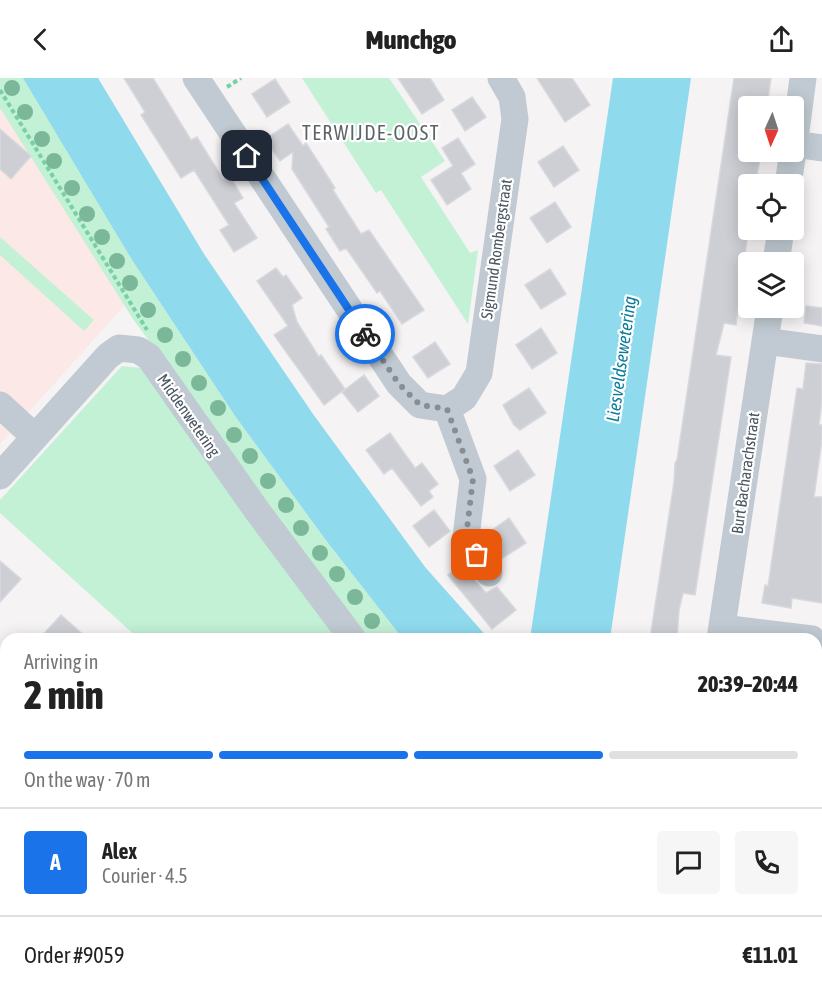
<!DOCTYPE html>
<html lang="en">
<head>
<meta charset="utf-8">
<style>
  :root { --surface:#fff; --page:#f6f6f6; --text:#222; --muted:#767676; --line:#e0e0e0; --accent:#1a73e8 }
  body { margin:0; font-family:"Asap Condensed",sans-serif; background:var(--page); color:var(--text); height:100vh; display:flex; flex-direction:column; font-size:22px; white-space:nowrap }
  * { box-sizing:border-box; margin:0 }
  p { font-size:20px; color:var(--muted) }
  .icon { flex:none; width:33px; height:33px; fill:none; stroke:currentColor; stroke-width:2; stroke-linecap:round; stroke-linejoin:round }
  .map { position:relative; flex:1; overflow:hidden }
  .sheet { position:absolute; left:0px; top:555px; width:822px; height:372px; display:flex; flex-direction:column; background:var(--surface); border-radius:18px 18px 0 0; box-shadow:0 3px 15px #0003 }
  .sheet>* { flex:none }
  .needle { width:39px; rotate:183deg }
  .tools { position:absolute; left:738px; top:18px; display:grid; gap:12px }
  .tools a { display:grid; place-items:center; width:66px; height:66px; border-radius:6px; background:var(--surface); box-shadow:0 3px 15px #0003; font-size:30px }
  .pin { position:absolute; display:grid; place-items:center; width:51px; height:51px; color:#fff; margin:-26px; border-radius:12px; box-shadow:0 3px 9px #0006 }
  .courier { position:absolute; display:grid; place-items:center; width:60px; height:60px; margin:-30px; border:4px solid #1a73e8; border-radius:50%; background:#fff; color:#222; box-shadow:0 2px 8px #0007 }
  .head em { font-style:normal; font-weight:800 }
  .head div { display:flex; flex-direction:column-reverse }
  .head { display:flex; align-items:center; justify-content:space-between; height:102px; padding:0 24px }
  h1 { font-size:39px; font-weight:800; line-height:45px }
  .bar { display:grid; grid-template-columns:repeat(4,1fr); gap:9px 6px; align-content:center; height:72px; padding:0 24px }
  .bar i { height:8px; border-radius:4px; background:var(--line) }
  .bar .current { background:var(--accent) }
  .bar p { grid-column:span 4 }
  .line { display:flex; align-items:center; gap:15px; padding:0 24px; border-top:2px solid var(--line) }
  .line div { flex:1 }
  .round { display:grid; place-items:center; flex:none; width:63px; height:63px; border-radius:6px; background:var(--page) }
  header { display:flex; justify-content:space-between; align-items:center; height:78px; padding:0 24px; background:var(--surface); font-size:27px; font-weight:800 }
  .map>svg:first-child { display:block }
</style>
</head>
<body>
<header><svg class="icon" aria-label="back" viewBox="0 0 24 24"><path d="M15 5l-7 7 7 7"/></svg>Munchgo<svg class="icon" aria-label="share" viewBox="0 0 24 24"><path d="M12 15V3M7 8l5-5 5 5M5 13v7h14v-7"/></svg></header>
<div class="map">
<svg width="822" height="927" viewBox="0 0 822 927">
  <rect width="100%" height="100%" fill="#f5f3f3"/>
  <!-- medical -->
  <path fill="#fce8e6" d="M0,0l146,203 -146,163z"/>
  <!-- green -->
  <path fill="#c3f1d5" d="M0,0h28l104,182 103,156 93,127 75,96h-34l-55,-71 -181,-249 -133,-211z
    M302,0h87l56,83 -24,16 49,76 8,-3 -10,74 -87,-134 -5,3z
    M0,159l94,83 -10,11 -84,-76z
    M122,288l20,2 195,271h-198l-139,-126v-13z
    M6,899v22h127l7,6h-140v-21z
    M278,921h200l6,6h-5l-6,-5 -5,5h-183z"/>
  <!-- water -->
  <path fill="#90daee" d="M23,0h75l106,176 109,160 112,153 64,72h-86l-75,-96 -93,-127 -103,-156z
    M613,0h78l-81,561h-80z
    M816,917l6,6v4h-90l-5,-6h89z"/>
  <!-- building -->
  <path fill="#cdcfd5" stroke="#d7d9de" stroke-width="1.5" d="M124,0h29l38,62 6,-3 26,42 6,-4 14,23 -9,5 23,35 -23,14 -14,-22 9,-5 -35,-55 -13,8 -40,-63 4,-3z
    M398,0h32l14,22 -22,14z
    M537,0h35l18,27 -25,17z
    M734,0h37l-4,28h-19v47l13,2 -6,29h-7v48l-10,77 -2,16 -12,-2 -8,32 15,2 -36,238 -12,-2 -4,17 -2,29h-27l24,-157 1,-19 2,-3z
    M275,1l15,23 -23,15 -15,-23z
    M472,19l14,20 -21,14 -13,-21z
    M288,46l15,22 3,-3 29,45 -2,2 28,44 8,-4 55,80 -22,14 -22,-33 -3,2 -31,-45 -6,3 -14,-22 3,-2 -37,-58 1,-17 -13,9 -15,-22z
    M0,51l31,27 -20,23 -11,-10z
    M458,60l17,26 -14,9 10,16 -24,16 -16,-25 22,-14 -11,-18z
    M563,68l16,24 -25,17 -16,-25z
    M555,124l16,25 -24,16 -17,-25z
    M276,190l7,9 3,-2 16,23 -10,7 5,17 22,35 2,-2 24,34 -21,16 -50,-70 14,-9 -31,-45z
    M550,191l16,25 -25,15 -16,-24z
    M806,228l16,2v18l-18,-3z
    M541,250l16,25 -25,16 -16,-24z
    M435,264l15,22 -22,14 -15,-21z
    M806,285l16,1v37l-3,24h3v15l-8,57h8v106l-30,-5 -1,10 -29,-5 3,-18 3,1 29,-198 6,1z
    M364,297l15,21 -21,16 -16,-20z
    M529,310l17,25 -26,17 -6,-5 -11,-20z
    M390,355l25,35 7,-5 16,21 -9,7 4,6 -12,9 -29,-38 -8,6 -18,-24z
    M518,372l17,25 -25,16 -16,-25z
    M434,432l16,21 -21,16 -16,-21z
    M509,440l17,25 -25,16 -16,-24z
    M0,483l21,18 -21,23z
    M461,487l25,28 11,-6 19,23 -24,19 -44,-54z
    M61,537l27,24h-49z"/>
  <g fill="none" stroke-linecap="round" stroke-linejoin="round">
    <!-- path -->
    <path stroke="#7ad0a6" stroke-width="4" stroke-dasharray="4.5 3" stroke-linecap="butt" d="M227,9l14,-9
      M0,12l147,240
      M816,668l6,-8
      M0,691l6,5
      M816,775l6,-8
      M816,916l6,-9
      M260,921l7,6
      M806,927l6,-6"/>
    <!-- minor -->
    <path stroke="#c1cad2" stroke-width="27" d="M196,0l203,306 21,21 27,4 17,-11 15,-25 36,-254 -3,-22 -11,-19
      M794,66l28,4
      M794,68l9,-68
      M788,106l5,-32
      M776,184l5,-32
      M765,263l57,8
      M0,327l35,32
      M447,331l26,70 -7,58 23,36
      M0,398l108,-120 11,-8 19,2 11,7 109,155 95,127
      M722,550l90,11
      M720,561l50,-331
      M816,883l6,2
      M671,921l6,6"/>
    <!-- major -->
    <path stroke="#b3c2d1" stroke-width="33" d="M0,732l6,6
      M0,781l6,5
      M159,921l7,6
      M212,921l7,6"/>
  </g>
  <!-- trees -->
  <g fill="#7bb799">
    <circle cx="12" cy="10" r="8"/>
    <circle cx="25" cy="34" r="8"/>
    <circle cx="42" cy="61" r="8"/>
    <circle cx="54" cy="83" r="8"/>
    <circle cx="72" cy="110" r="8"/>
    <circle cx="87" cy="136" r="8"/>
    <circle cx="102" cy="159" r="8"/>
    <circle cx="117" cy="183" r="8"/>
    <circle cx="130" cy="205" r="8"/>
    <circle cx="148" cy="232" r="8"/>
    <circle cx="165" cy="257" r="8"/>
    <circle cx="183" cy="281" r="8"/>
    <circle cx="199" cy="305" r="8"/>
    <circle cx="218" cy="330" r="8"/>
    <circle cx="234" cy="357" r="8"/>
    <circle cx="250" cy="378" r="8"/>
    <circle cx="268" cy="403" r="8"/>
    <circle cx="286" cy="427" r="8"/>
    <circle cx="301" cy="450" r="8"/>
    <circle cx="320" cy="475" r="8"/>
    <circle cx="337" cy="496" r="8"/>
    <circle cx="355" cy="519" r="8"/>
    <circle cx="372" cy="543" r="8"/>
  </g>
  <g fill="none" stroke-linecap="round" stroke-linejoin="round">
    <!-- done -->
    <path stroke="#868d94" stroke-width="6" stroke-dasharray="0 10.8" d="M365,256l34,50 21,21 27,4 26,70 -7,58 11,18"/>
    <!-- route -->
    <path stroke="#1a73e8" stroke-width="8" d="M247,78l118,178"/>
  </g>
  <g text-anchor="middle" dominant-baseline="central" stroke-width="4.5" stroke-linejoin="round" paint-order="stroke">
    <!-- street labels -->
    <g font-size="16" fill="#4a5661" stroke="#fff">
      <text transform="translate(496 171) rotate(-82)">Sigmund Rombergstraat</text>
      <text transform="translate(189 337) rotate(55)">Middenwetering</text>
      <text transform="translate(745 395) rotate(-82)">Burt Bacharachstraat</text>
    </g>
    <!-- water labels -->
    <g font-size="18" font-style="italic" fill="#0c7c9b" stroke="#fff">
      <text transform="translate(621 281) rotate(-82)">Liesveldsewetering</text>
    </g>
    <!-- quarter labels -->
    <g font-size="20" letter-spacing="1.5" fill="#5f6368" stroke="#fff">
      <text x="371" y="54">TERWIJDE-OOST</text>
    </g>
  </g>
</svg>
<div class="tools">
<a><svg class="needle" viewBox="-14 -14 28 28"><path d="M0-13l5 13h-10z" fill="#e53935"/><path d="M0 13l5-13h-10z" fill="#767676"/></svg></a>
<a><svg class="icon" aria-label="locate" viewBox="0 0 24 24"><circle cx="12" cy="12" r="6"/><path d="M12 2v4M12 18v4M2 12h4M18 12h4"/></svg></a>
<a><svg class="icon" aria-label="layers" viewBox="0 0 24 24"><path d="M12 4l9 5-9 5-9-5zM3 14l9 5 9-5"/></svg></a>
</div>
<div class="pin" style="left:477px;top:477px;background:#ea580c"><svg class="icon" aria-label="bag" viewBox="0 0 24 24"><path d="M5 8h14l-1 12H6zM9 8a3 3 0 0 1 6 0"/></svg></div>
<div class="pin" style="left:247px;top:78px;background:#1f2937"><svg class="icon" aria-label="home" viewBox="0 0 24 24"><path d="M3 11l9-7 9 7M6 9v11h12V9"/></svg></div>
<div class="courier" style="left:365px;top:256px"><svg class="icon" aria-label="bike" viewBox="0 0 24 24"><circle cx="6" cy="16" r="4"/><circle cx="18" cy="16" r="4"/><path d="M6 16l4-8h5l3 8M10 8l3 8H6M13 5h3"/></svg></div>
<section class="sheet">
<div class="head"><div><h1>2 min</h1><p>Arriving in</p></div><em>20:39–20:44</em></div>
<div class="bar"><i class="current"></i><i class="current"></i><i class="current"></i><i></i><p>On the way · 70 m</p></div>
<div class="line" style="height:108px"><b class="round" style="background:var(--accent);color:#fff">A</b><div><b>Alex</b><p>Courier · 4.5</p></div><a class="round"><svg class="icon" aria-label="chat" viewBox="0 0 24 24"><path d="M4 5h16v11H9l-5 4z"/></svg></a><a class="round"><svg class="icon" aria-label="phone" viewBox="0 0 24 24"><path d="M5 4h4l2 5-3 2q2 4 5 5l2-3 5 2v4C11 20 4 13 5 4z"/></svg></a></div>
<div class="line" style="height:78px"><div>Order #9059</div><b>€11.01</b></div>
</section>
</div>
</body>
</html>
